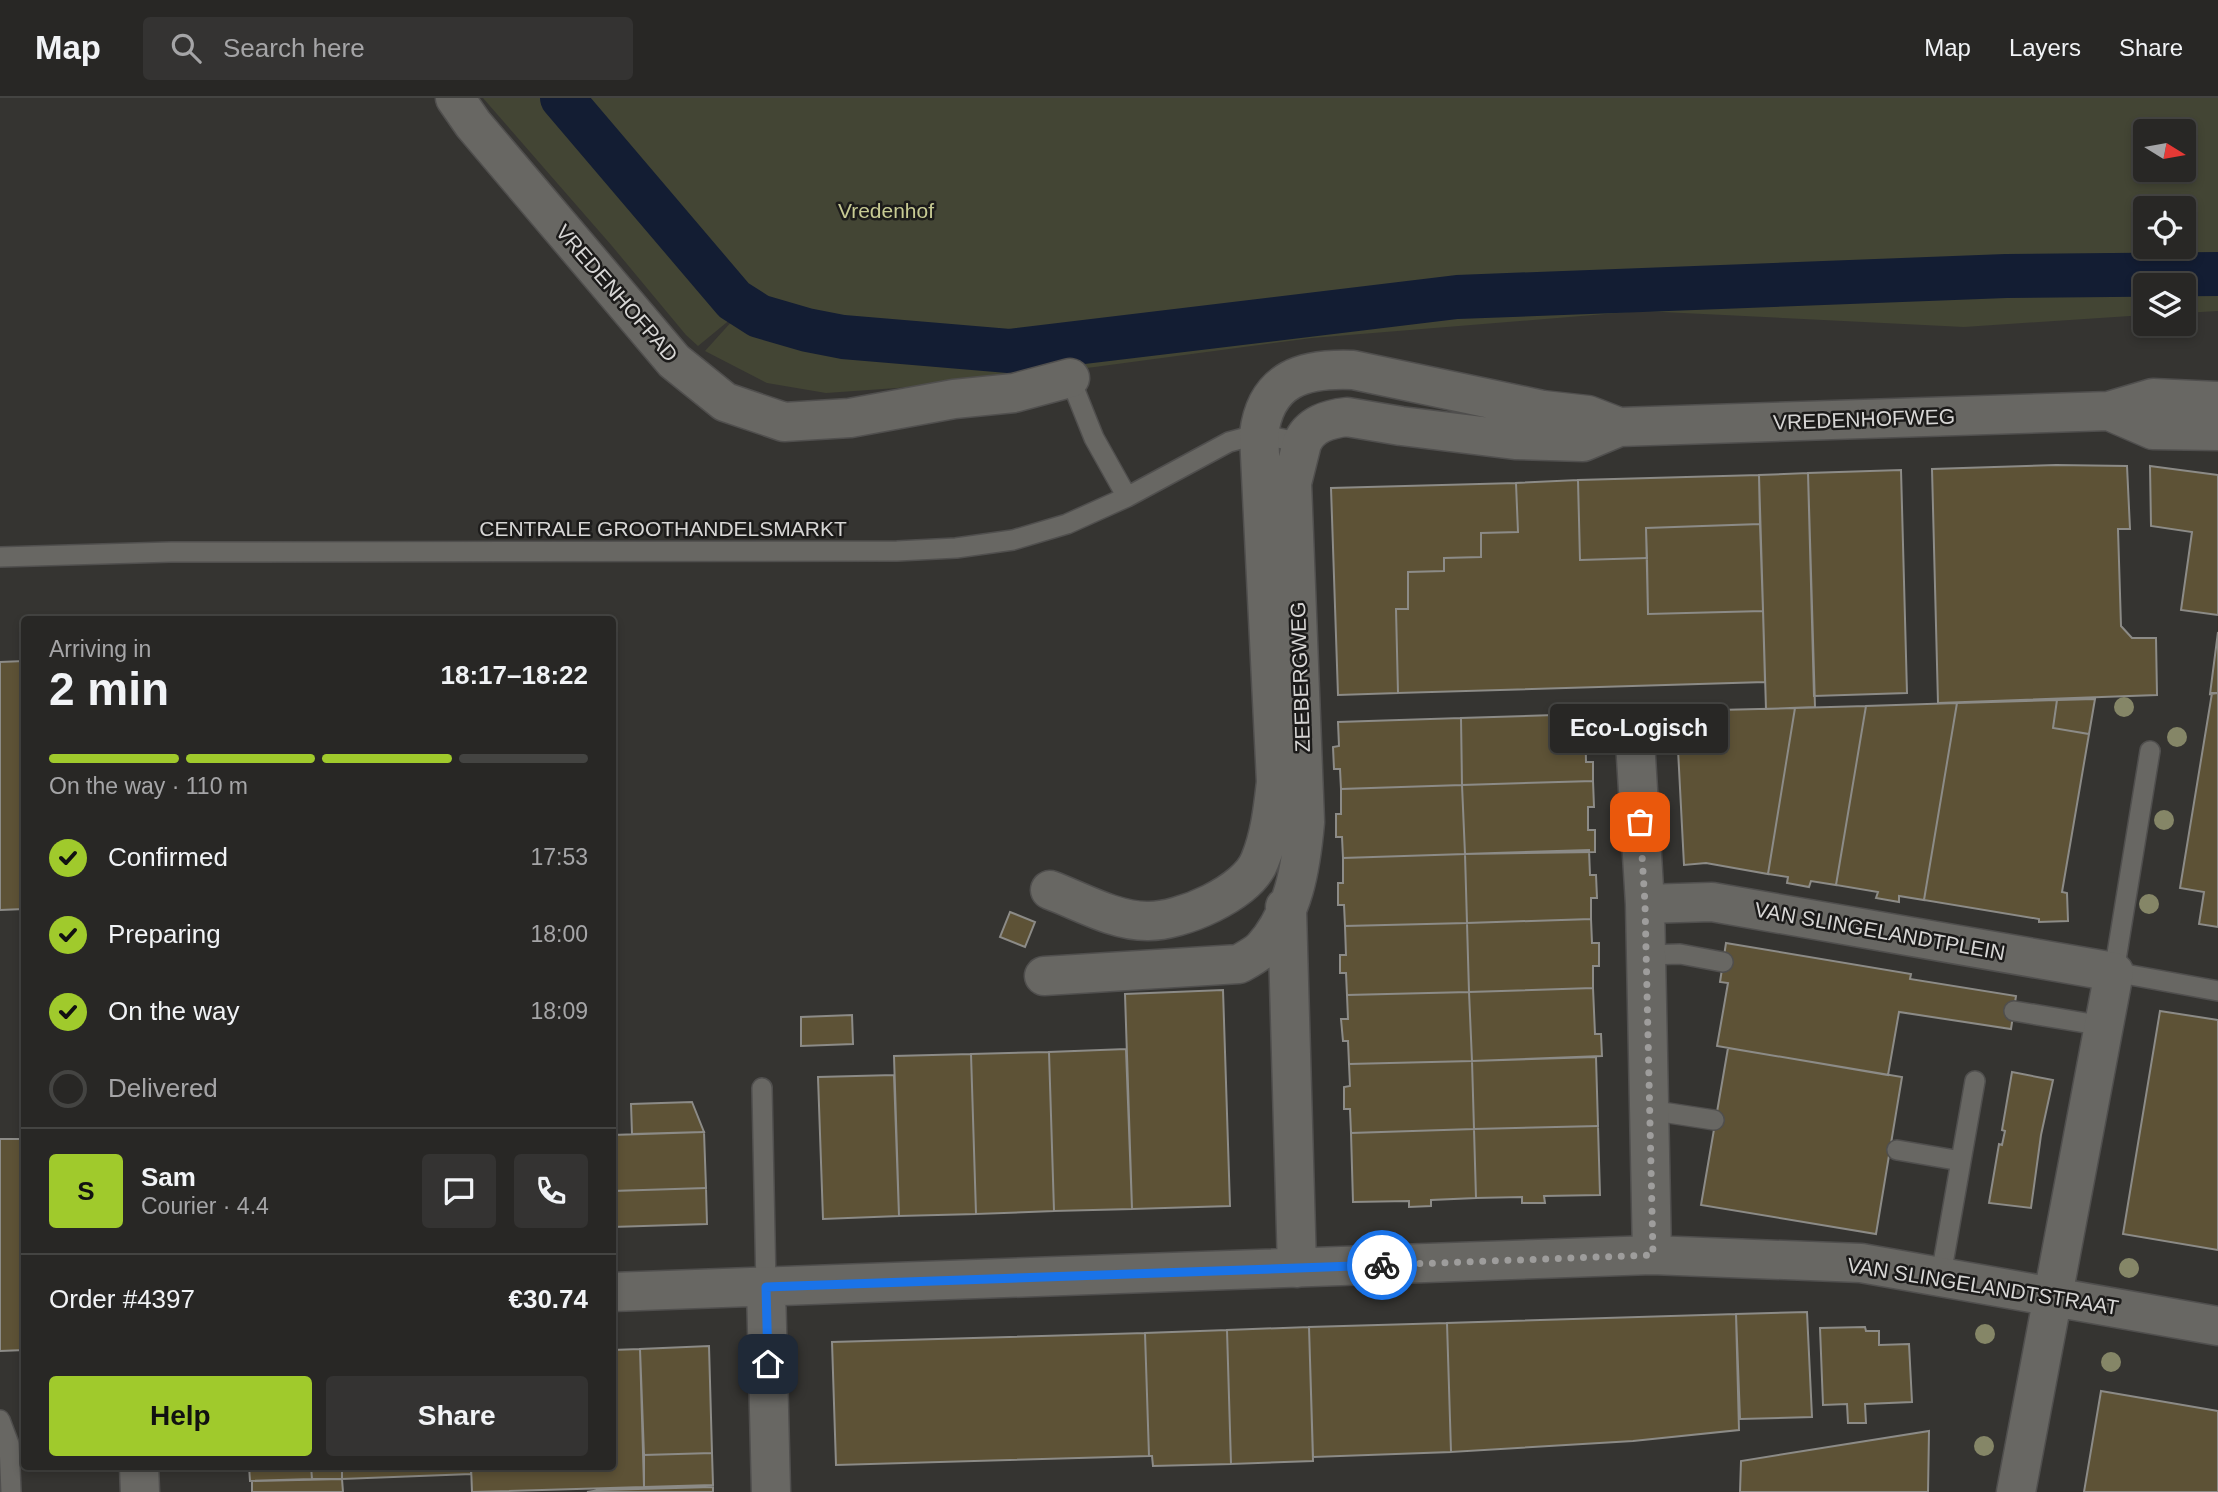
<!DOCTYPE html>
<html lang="en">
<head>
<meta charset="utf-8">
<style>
  :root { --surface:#282725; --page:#343332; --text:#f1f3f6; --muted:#a5a5a7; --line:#444442; --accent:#a0ca2c }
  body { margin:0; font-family:Helvetica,sans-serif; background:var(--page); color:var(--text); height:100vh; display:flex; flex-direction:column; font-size:26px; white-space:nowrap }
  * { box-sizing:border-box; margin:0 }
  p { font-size:23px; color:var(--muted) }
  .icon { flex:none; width:38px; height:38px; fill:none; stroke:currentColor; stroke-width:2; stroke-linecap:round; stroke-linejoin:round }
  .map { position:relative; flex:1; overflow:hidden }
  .side { position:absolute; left:21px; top:518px; width:595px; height:854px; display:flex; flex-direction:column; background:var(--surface); border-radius:7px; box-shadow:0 4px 10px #0003,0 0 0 2px var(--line) }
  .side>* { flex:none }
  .needle { width:46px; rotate:101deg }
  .buttons { position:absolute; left:2133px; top:21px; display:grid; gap:14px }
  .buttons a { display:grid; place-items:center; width:63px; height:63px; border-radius:7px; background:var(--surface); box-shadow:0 4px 10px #0003,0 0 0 2px var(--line); font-size:35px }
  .pin { position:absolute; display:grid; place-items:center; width:60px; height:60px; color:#fff; margin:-30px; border-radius:14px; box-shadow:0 4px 10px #0006 }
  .courier { position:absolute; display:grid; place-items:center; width:70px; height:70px; margin:-35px; border:5px solid #1a73e8; border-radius:50%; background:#fff; color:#222; box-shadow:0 2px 9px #0007 }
  .bubble { position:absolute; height:49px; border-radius:7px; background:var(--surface); box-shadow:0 4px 10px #0003,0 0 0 2px var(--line); font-size:23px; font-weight:700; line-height:49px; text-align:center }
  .overview em { font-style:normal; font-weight:700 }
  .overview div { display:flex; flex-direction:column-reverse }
  .overview { display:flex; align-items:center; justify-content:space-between; height:119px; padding:0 28px }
  h1 { font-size:46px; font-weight:700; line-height:52px }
  .bar { display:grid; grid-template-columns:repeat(4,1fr); gap:10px 7px; align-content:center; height:84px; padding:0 28px }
  .bar i { height:9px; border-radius:5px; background:var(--line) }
  .bar .on { background:var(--accent) }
  .bar p { grid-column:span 4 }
  .line { display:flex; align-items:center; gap:18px; padding:0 28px; border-top:2px solid var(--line) }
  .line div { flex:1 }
  .round { display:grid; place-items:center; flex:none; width:74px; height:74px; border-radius:7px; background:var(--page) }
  ol { padding:0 28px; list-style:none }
  li { display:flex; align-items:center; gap:21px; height:77px }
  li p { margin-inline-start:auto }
  li .icon { padding:7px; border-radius:50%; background:var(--accent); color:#111; stroke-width:4 }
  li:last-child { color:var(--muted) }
  li i { width:38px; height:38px; border:4px solid var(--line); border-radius:50% }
  .action { display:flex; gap:14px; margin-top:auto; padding:14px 28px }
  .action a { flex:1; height:80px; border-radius:7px; background:var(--accent); color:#111; font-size:28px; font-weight:700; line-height:80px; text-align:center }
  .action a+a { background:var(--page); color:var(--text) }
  header { display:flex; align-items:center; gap:42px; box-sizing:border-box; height:98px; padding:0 35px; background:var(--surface); border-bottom:2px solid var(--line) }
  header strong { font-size:33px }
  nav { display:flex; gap:38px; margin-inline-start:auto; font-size:24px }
  .search { width:490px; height:63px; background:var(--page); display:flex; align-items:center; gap:18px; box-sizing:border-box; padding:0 24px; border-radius:7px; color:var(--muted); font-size:26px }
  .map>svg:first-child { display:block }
</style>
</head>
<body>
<header>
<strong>Map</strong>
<div class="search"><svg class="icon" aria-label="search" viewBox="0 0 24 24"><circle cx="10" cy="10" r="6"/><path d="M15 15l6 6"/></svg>Search here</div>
<nav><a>Map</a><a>Layers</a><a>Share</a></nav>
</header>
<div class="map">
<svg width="2218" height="1394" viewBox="0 0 2218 1394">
  <rect width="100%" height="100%" fill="#353431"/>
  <!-- green -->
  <path fill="#434534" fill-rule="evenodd" d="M483,0h1735v213l-34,2v-28h-38l-1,30 -181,12 -322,-16 -330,27 -330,44 -156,11 -59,-10 -62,-32 38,-42 -45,37 -12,-11 -74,-89zM2146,33h38v39h-38zM2146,110h38v39h-38z"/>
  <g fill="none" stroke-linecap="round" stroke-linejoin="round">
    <!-- canal -->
    <path stroke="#131d33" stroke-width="44" d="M562,0l172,202 25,16 48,14 36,7 166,14 448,-54 549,-21 212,-2"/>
  </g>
  <!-- building -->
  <path fill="#5d5236" stroke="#8c8b87" stroke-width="2" d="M2056,367l71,1 3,63h-12l3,97 11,12h24l1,57 -219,8 -6,-234z
    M2150,368l68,9v140l-37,-5 11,-78 -41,-6z
    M1901,372l6,223 -93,3 -6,-223z
    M1808,375l7,234 -49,2 -7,-234z
    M1759,377l1,49 -114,4 1,30 -67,2 -2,-80z
    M1578,382l2,80 67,-2 1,56 115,-3 2,71 -367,11 -2,-84h12v-37l36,-1v-13l37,-1v-24l37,-1 -2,-49z
    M1516,385l2,49 -37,1v24l-37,1v13l-36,1v37h-12l2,84 -60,2 -7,-207z
    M1760,426l3,87 -115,3 -2,-86z
    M2218,534v61l-8,1z
    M24,563v248l-24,1v-248z
    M2212,595h6v234l-19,-3 5,-32 -24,-4z
    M2095,601l-6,35 -36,-6 4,-28z
    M2057,602l-4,28 36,6 -27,158 5,1 1,28 -29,1v-3l-115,-19 33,-197z
    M1957,605l-33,197 -25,-4v6l-23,-4 2,-6 -42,-7 30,-179z
    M1866,608l-30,179 -25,-4 -2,6 -22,-4 1,-6 -20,-3 27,-166z
    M1795,610l-27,166 -62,-11 -22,2 -8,-154z
    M1655,614l1,18 -19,1 -1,-18z
    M1585,616l1,48h7v19l-131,4 -1,-67z
    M1461,620l1,67 -121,4 -1,-20h-6l-1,-22 6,-1 -1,-24z
    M1593,683l1,26h-6v23h7v22l-130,2 -3,-69z
    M1462,687l3,69 -122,4 -1,-21h-6v-23h5v-25z
    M1589,752l1,25h6l1,23h-6v21l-124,4 -2,-69z
    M1465,756l2,69 -122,3 -1,-21h-6v-22h5v-25z
    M1010,814l25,10 -10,25 -25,-10z
    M1591,821l1,24h7v23h-6v22l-124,4 -2,-69z
    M1467,825l2,69 -122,3 -1,-22h-6v-18h6l-1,-29z
    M1726,845l185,31 -1,5 106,17 -5,33 -112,-17 -11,63 -171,-29 11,-63 -8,-1z
    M1593,890l2,46h6l1,22 -130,5 -3,-69z
    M1223,892l7,216 -98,3 -7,-215z
    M1469,894l3,69 -123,3 -1,-23h-5l-2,-22h7l-1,-24z
    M2160,913l58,9v230l-95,-16z
    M852,917l1,29 -52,2v-29z
    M1728,950l174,29 -26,157 -175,-29z
    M1126,951l6,160 -78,2 -5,-159z
    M1049,954l5,159 -78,3 -5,-160z
    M971,956l5,160 -77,2 -5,-160z
    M1596,959l2,69 -124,3 -2,-68z
    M1472,963l2,68 -123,4 -1,-24h-6v-22l6,-1 -1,-22z
    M2012,974l41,8 -12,55 -10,73 -42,-5 10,-59 3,1 3,-14 -3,-1z
    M894,977l5,141 -76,3 -5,-142z
    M692,1004l12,30 -72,2 -1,-30z
    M1598,1028l2,69 -56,1 1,7h-23v-6l-46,1 -2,-69z
    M1474,1031l2,69 -45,2v6l-22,1v-6l-56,1 -2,-69z
    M704,1034l2,56 -94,3v-56z
    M0,1041h24v211l-24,1z
    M706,1090l1,36 -95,3v-36z
    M1807,1214l5,105 -72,2 -4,-105z
    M1736,1216l3,116 -106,11 -182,11 -4,-129z
    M1447,1225l4,129 -138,5 -4,-130z
    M1309,1229l4,134 -82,3 -4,-134z
    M1865,1229l1,4h13v14l30,-1 3,58 -47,2 1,19h-18l-1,-19 -24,1 -3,-77z
    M1227,1232l4,134 -78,2 -1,-10h-3l-4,-123z
    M1145,1235l4,123 -313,9 -4,-123z
    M709,1248l3,107 -68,2 -4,-106z
    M640,1251l4,138 -172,5 -1,-26h141v-116z
    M2101,1293l117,20v81h-134z
    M1929,1333l-1,61h-188l1,-31z
    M712,1355l1,32 -69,2v-32z
    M249,1368h62l1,13 -62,2z
    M311,1368h31v13h-30z
    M342,1368h129v8l-129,5z
    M342,1381l1,13h-91v-11z
    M713,1389v5h-126l13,-2z"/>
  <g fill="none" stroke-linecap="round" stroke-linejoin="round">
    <!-- service casing -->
    <g stroke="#504f4e" stroke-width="22">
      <path id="service" d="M1070,280l24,60 33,59
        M0,459l171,-5 726,-1 59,-3 57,-8 54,-16 60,-27 102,-55 30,-8 43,9
        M2150,653l-36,221 104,19
        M1647,857l33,-1 43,8
        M2014,913l90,15
        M762,990l4,199
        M1649,1012l65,10
        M1897,1052l64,11
        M1941,1177l34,-194
        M0,1322l9,24 2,48"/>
    </g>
    <!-- minor casing -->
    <g stroke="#504f4e" stroke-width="41">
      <path id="minor" d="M455,0l18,26 201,237 51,41 59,20 66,-4 104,-19 60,-6 56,-15
        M2109,313l44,19 65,1
        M1635,643l10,163 7,351
        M1050,792c30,11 64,31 97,31 33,1 101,-28 113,-61 10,-24 13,-52 16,-78l-17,-348c7,-56 45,-66 94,-64l190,40 45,5 31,12
        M1645,806l67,-2 402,70 -98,520
        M1285,809l2,4 10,357
        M1044,878l195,-12c7,-4 17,-9 23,-15 32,-35 39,-82 43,-127l-13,-339 10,-40c8,-19 27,-24 45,-26l54,9 114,14 68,2 36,-15 490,-16 44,-13 65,3
        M766,1189l5,205
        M612,1194l1040,-37 209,8 357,63
        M139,1368l1,26"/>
    </g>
    <!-- service -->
    <use href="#service" stroke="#686763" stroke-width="19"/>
    <!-- minor -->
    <use href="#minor" stroke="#686763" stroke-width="38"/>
  </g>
  <!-- trees -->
  <g fill="#858667">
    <circle cx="2124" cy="609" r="10"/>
    <circle cx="2177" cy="639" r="10"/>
    <circle cx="2164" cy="722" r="10"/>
    <circle cx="2149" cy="806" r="10"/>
    <circle cx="2129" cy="1170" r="10"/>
    <circle cx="1985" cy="1236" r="10"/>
    <circle cx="2111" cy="1264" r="10"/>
    <circle cx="1984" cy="1348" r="10"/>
  </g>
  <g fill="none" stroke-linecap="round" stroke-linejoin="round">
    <!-- done -->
    <path stroke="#9e9d9c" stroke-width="7" stroke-dasharray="0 12.6" d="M1382,1167l271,-10 -8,-351 -5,-82"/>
    <!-- route -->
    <path stroke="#1a73e8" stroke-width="9" d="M768,1266l-2,-77 616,-22"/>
  </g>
  <g text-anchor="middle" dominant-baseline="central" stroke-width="5" stroke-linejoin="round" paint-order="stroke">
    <!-- park labels -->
    <g font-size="21" fill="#c7ca93" stroke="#1c1b1a">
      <text x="886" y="112">Vredenhof</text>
    </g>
    <!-- street labels -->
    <g font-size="21" fill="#d7d6d5" stroke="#1c1b1a">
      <text transform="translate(617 195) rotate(49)">VREDENHOFPAD</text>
      <text transform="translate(1864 321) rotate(-2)">VREDENHOFWEG</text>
      <text x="663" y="430">CENTRALE GROOTHANDELSMARKT</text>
      <text transform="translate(1300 579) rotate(-92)">ZEEBERGWEG</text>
      <text transform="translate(1880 833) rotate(10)">VAN SLINGELANDTPLEIN</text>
      <text transform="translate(1983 1188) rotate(9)">VAN SLINGELANDTSTRAAT</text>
    </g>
  </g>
</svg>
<div class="buttons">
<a><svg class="needle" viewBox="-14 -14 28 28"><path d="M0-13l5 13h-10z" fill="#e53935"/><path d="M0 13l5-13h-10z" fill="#a5a5a7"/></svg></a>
<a><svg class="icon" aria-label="locate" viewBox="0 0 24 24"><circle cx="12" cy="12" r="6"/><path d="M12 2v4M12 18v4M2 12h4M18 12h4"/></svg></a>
<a><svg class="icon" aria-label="layers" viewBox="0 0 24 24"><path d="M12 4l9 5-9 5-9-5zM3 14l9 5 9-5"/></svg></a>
</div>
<div class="pin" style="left:1640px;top:724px;background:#ea580c"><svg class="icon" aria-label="bag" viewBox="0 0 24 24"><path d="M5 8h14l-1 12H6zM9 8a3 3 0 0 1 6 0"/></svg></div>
<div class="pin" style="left:768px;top:1266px;background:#1f2937"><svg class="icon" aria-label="home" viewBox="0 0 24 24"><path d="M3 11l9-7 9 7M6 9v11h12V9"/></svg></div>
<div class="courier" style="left:1382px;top:1167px"><svg class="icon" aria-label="bike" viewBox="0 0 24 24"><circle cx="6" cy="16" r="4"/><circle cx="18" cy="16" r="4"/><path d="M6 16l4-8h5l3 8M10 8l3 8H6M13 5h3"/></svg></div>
<div class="bubble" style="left:1550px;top:606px;width:178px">Eco-Logisch</div>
<section class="side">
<div class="overview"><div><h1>2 min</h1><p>Arriving in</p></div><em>18:17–18:22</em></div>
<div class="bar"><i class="on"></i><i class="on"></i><i class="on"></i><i></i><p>On the way · 110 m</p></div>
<ol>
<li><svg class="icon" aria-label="check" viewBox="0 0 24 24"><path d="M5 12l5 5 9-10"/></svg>Confirmed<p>17:53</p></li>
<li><svg class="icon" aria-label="check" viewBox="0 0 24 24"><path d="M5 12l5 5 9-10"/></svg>Preparing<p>18:00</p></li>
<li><svg class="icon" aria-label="check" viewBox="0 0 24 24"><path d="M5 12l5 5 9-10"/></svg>On the way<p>18:09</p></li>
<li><i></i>Delivered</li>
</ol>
<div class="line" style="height:126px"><b class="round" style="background:var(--accent);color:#111">S</b><div><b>Sam</b><p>Courier · 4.4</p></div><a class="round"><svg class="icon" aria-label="chat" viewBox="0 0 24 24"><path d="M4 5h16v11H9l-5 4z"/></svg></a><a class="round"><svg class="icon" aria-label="phone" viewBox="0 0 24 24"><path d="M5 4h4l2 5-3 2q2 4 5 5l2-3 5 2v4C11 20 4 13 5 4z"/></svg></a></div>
<div class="line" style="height:91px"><div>Order #4397</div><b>€30.74</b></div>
<div class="action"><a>Help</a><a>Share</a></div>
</section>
</div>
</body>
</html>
